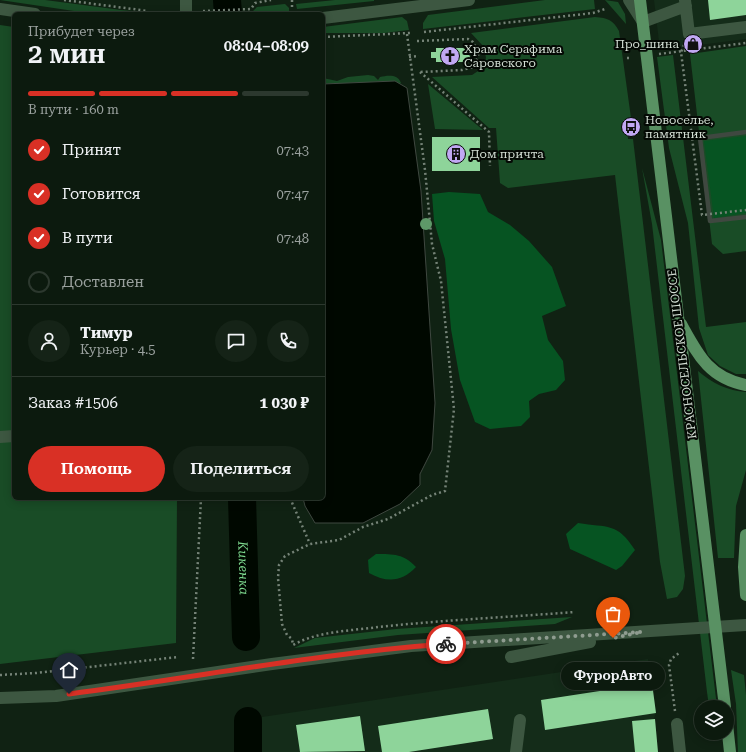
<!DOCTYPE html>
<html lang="ru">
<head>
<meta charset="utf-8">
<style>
  :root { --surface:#0c1a0e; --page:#152317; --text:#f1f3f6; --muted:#9aa19e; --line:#2c382e; --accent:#d93025 }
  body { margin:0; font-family:"Roboto Serif",serif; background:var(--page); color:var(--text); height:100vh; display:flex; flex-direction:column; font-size:15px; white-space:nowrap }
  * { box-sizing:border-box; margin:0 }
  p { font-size:13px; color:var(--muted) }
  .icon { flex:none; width:22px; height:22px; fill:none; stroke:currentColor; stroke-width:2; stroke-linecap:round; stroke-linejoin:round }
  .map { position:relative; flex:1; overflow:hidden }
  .details { position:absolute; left:12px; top:12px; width:313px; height:488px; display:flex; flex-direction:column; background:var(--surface); border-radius:6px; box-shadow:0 2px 10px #0003,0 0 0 1px var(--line) }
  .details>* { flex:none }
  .fabs { position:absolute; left:694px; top:700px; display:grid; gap:8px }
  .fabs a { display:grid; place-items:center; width:40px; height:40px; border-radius:50%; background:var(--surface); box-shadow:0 2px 10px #0003,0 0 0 1px var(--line); font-size:20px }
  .pin { position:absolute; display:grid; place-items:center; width:34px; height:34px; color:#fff; margin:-41px -17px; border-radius:50% 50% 50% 0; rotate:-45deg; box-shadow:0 0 4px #0007 }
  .pin .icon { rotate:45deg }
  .courier { position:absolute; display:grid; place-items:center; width:40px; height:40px; margin:-20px; border:3px solid #d93025; border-radius:50%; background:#fff; color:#222; box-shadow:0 1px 5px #0007 }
  .bubble { position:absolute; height:28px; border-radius:14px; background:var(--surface); box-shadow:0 2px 10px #0003,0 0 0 1px var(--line); font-size:13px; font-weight:600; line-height:28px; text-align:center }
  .head em { font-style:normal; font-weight:600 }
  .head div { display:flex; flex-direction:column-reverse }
  .head { display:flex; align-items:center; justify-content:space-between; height:68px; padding:0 16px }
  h1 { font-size:26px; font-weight:600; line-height:30px }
  .bar { display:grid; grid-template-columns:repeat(4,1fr); gap:6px 4px; align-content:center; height:48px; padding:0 16px }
  .bar i { height:5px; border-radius:3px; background:var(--line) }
  .bar .selected { background:var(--accent) }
  .bar p { grid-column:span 4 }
  .line { display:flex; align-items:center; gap:10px; padding:0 16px; border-top:1px solid var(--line) }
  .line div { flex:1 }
  .round { display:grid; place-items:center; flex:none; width:42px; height:42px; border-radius:21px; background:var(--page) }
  ol { padding:0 16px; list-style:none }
  li { display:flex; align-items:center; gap:12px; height:44px }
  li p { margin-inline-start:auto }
  li .icon { padding:4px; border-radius:50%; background:var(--accent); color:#fff; stroke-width:4 }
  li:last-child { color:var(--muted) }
  li i { width:22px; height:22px; border:2px solid var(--line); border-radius:50% }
  .primary-button { display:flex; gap:8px; margin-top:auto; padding:8px 16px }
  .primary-button a { flex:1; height:46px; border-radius:24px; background:var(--accent); color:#fff; font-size:16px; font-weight:600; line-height:46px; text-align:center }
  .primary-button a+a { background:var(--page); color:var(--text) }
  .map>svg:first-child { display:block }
</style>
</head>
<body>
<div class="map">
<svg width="746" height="752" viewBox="0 0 746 752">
  <rect width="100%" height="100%" fill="#102213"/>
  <!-- built -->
  <path fill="#142c19" d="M654,0h92v39l-86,11z
    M648,659l8,54 -16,39h-379l1,-35z"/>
  <!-- green -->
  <path fill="#194c26" d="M0,0h45l76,10 25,2 2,2h-54z
    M335,0h39v1l-77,8 -1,-5z
    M545,0h49l1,9 -172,20v-6l5,-8z
    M605,0l13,2 7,12 1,10z
    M285,4l4,4v3l-38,2 6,-6z
    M402,17l5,4 2,9 -25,3h-61v-6z
    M595,17c13,1 18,3 24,14l12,87 -4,1 1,20h5l52,437 -2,13 -6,8 -10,2 -7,-37 -45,-387 -107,13 -8,-5 -4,-55h-7l-57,-51 40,-2 9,-6 5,-11 -2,-11 -13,-14z
    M0,25l14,2v471h163l-1,145 -176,21z
    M746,46v205l-23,3 -11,-10 -22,-190z
    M673,55l33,272 40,-5v52h-10l-16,-8 -12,-11 -9,-27 -11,-105 -19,-75 -12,-91z
    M368,75l6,1 4,4 2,-3c8,-2 18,-3 21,6l-5,4 -73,3v-12l14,3 11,-4z
    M428,84l55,46 -48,-1z
    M642,168l19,72 56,467h-8l-2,-15 -55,-468z
    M698,371c14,12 30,20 48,21v78l-10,36 -2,52h-16z
    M572,617l-17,7 -157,11 -104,13 21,-10 81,-9z
    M731,670l13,5 2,20v57h-8l-2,-48z"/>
  <!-- forest -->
  <path fill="#065422" d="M746,136v77l-32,5 -10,-77z
    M449,192l31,2 8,18 22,13 19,16 23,26 14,39 -24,10 6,24 15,21 2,19 -9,10 -17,4 -10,7 1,16 -9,9 -31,3 -15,-7 -15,-42 -9,-51 -6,-70 -11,-38 -2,-27z
    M578,523c30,5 39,-1 57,27l-13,16 -6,4 -46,-21 -4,-15z
    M376,554c18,0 28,0 40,13 -14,15 -29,16 -47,6l-1,-13z"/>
  <!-- water -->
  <path fill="#000800" stroke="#3f4840" d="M395,81l12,7 14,103 14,212 -3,47 -12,24v11l-20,19 -37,19h-48l-10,-17 -2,-8h20v-414z"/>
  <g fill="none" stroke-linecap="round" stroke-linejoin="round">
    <!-- stream -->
    <path stroke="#3f4840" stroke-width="4.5" d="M746,132l-46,6 10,83 36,-4"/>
    <!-- river -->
    <g stroke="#000800" stroke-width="28">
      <path d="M227,0l1,14"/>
      <path id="s1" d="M242,498l4,139"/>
      <path d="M248,752v-31"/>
    </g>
  </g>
  <!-- building -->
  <path fill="#8ed49a" d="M708,0h38v15l-36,5z
    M436,48h27l5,3 2,6 -3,3h-4v2h-27v-4h-5v-6h5z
    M432,137h48v34h-48z
    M652,683l4,30 -111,17 -4,-30z
    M488,709l5,30 -84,13h-27l-4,-26z
    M360,716l5,35 -65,1 -4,-27z
    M655,719l3,33h-23l-3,-31z"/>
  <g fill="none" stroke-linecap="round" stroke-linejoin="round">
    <!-- path -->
    <path stroke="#758377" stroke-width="2.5" stroke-dasharray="2 3" stroke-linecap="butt" d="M64,0l84,11
      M292,0v10
      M203,11l48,-2 4,-6 16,-3
      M424,32l169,-19 12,-4
      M407,34l18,136 7,74 9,37 13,128 -9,82 -13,4 -44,24 -25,8 -24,13 -29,4 -25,12 -6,9 -1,13 4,46 5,11 5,4 1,6c25,-14 57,-14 85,-18 66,-7 132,-10 197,-15
      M323,37l87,-4
      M417,41l51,-2 5,3 5,10v5l-5,10 -11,3 -42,2
      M684,45l-3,7 21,163 44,-5
      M659,54l87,-11
      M409,57l10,-1
      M627,58h2
      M420,72l69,60 1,34
      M290,498l20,46
      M193,659l8,-161
      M0,675l36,-2 142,-16
      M675,711l-6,-46 2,-6 8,-6"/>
    <!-- minor -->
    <path stroke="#3d5741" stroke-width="12" d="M629,0l14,22 43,-16
      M685,0l4,34 57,-7
      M0,9l35,5
      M186,14v-14
      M323,18l146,-18
      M0,437l14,-1
      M511,657l79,-15
      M0,698l56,-2 216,-32 139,-18 335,-21
      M677,724l3,28
      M516,752l4,-32"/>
    <!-- major -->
    <path stroke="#599163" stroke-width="12" d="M640,0l85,707
      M681,324c17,31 28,54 65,61
      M746,535l-2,32 2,28
      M727,724l3,28"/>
  </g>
  <!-- trees -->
  <circle fill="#5e9968" cx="426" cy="224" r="6"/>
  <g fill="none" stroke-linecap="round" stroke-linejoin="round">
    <!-- done -->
    <path stroke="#8f9c90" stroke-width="4" stroke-dasharray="0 7.2" d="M446,644l196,-12 -29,6"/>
    <!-- route -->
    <path stroke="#d93025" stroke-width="5" d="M69,694c126,-16 250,-41 377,-50"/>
  </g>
  <!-- icons -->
  <defs>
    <g id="shop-disc" transform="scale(1)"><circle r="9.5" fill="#c1a8f3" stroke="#040904"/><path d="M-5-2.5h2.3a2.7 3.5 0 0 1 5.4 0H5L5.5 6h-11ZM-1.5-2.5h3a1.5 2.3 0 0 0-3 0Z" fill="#111"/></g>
    <g id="church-disc" transform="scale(1)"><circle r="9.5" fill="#c1a8f3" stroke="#040904"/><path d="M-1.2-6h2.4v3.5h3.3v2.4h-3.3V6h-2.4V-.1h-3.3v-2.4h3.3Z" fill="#111"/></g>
    <g id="bus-disc" transform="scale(1)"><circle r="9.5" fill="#c1a8f3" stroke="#040904"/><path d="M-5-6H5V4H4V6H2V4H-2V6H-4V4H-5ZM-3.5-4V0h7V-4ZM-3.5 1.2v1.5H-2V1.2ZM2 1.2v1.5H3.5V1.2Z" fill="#111"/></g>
    <g id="building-disc" transform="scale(1)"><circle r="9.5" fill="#c1a8f3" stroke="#040904"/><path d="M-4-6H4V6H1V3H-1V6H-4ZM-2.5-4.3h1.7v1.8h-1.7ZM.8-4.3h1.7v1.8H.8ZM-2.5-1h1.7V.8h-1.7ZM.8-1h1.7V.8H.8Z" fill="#111"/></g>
  </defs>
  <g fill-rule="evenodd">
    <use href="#shop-disc" x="693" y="44"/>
    <use href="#church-disc" x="450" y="56"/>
    <use href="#bus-disc" x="631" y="127"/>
    <use href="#building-disc" x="456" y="154"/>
  </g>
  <g text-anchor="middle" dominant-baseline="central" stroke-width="4" stroke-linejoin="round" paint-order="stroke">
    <!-- poi labels -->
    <g font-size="12" fill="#d3ded4" stroke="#040904" text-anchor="start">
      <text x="679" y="44" text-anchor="end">Про_шина</text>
      <text x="464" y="49">Храм Серафима<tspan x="464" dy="14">Саровского</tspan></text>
      <text x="645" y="120">Новоселье,<tspan x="645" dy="14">памятник</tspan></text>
      <text x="470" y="154">Дом причта</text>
    </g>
    <!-- street labels -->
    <g font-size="12" fill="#d3ded4" stroke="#040904">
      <text transform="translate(682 354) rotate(-97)">КРАСНОСЕЛЬСКОЕ ШОССЕ</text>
    </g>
    <!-- water labels -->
    <g font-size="13" font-style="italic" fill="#7dd98e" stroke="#040904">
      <text stroke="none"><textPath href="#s1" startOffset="70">Кикенка</textPath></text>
    </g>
  </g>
</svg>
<div class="fabs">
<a><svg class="icon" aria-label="layers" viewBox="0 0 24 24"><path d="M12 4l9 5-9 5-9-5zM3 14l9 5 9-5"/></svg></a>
</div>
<div class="pin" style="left:613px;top:638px;background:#ea580c"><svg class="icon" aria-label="bag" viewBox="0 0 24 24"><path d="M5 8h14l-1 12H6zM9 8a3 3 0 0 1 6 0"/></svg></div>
<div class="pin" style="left:69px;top:694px;background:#1f2937"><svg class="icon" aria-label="home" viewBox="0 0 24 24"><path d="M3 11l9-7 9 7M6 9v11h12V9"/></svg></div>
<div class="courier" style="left:446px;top:644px"><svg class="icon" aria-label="bike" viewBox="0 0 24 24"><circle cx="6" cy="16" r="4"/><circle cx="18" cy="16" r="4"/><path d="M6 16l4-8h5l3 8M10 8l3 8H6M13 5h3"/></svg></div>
<div class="bubble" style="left:561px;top:662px;width:104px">ФурорАвто</div>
<section class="details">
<div class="head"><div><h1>2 мин</h1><p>Прибудет через</p></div><em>08:04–08:09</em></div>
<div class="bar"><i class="selected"></i><i class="selected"></i><i class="selected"></i><i></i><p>В пути · 160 m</p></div>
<ol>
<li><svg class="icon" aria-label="check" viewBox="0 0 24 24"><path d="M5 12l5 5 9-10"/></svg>Принят<p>07:43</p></li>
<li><svg class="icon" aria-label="check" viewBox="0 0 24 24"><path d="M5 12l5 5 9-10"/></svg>Готовится<p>07:47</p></li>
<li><svg class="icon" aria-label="check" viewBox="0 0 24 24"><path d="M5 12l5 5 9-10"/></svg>В пути<p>07:48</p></li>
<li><i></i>Доставлен</li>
</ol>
<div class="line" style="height:72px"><a class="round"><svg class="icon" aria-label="person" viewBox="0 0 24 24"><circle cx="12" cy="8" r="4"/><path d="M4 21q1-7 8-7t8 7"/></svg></a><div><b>Тимур</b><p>Курьер · 4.5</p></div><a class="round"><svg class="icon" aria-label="chat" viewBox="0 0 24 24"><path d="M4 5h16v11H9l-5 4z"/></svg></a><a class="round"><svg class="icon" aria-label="phone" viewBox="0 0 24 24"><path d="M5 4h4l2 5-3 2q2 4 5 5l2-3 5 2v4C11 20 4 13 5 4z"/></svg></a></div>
<div class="line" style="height:52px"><div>Заказ #1506</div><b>1 030 ₽</b></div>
<div class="primary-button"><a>Помощь</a><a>Поделиться</a></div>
</section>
</div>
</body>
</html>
